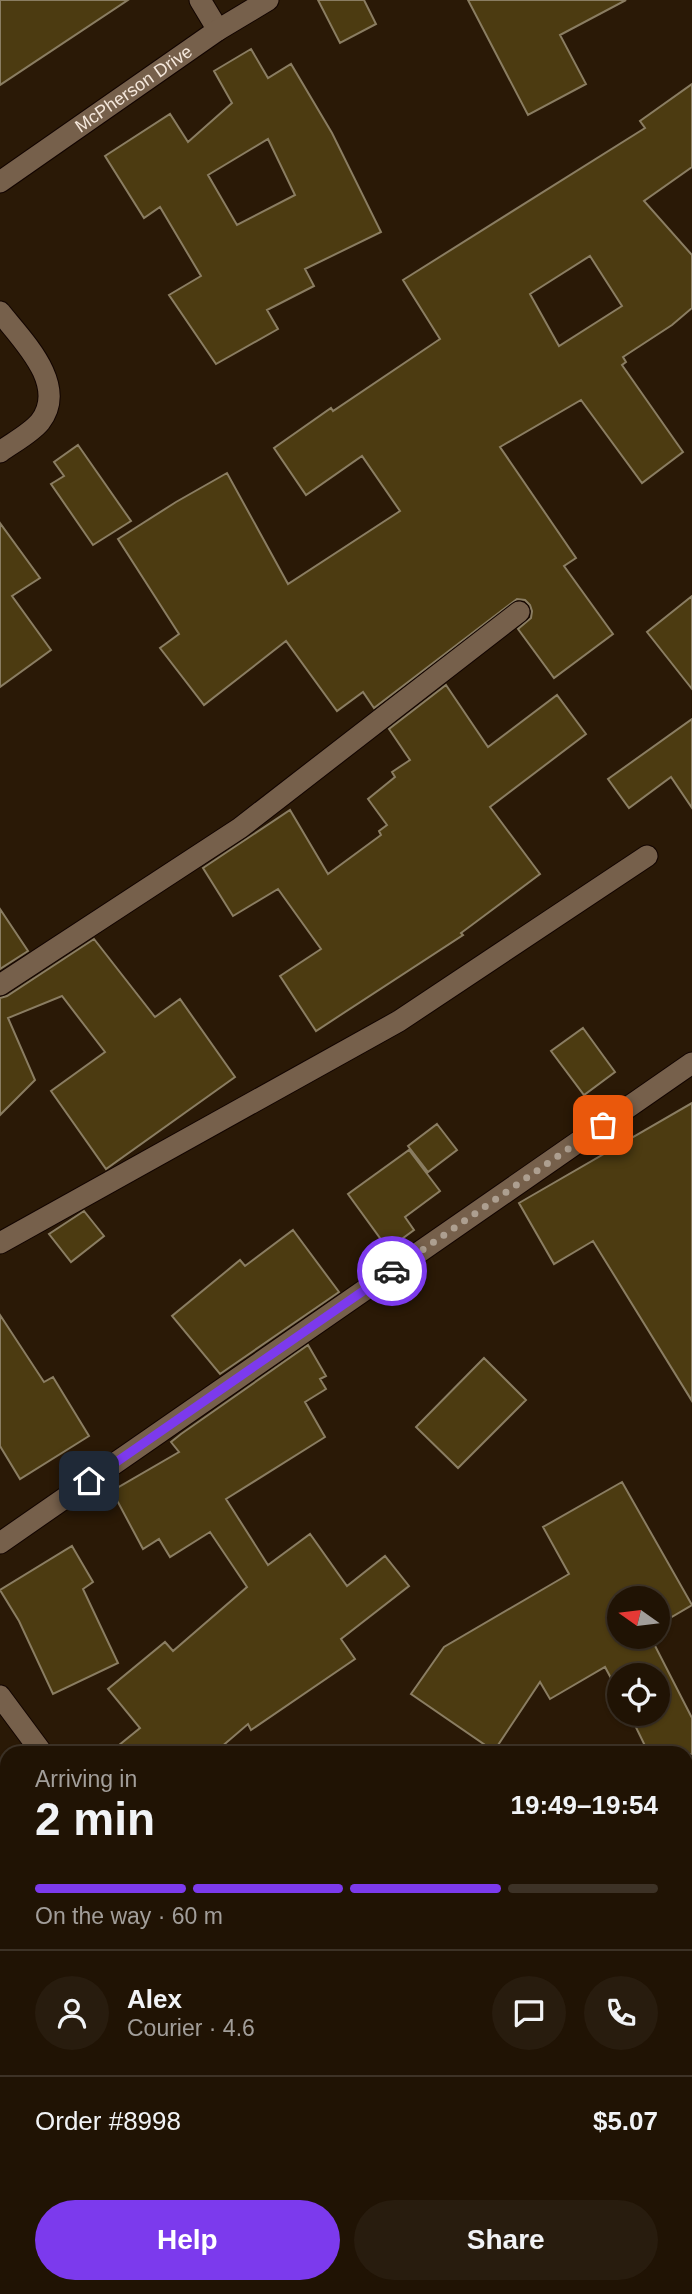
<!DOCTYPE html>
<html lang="en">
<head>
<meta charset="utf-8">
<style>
  :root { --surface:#201304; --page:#281c0e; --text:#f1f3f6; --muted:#a29e9a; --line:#3d3226; --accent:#7c3aed }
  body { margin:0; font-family:Helvetica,sans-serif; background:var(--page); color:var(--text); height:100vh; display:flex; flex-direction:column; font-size:26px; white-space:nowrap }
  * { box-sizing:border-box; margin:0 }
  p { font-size:23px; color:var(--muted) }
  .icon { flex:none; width:38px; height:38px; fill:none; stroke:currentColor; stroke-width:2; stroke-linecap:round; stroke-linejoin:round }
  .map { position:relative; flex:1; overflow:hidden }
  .drawer { position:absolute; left:0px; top:1746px; width:693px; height:548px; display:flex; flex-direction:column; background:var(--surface); border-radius:21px 21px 0 0; box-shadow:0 2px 5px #0004,0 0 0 2px var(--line) }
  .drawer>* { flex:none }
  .needle { width:46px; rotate:284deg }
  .tools { position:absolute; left:607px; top:1586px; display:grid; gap:14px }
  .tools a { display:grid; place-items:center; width:63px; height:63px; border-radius:50%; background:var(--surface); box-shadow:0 2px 5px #0004,0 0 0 2px var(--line); font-size:35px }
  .pin { position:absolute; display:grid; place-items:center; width:60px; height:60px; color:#fff; margin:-30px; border-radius:14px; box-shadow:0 4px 10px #0006 }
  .courier { position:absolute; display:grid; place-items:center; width:70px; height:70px; margin:-35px; border:5px solid #7c3aed; border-radius:50%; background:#fff; color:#222; box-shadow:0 2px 9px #0007 }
  .head em { font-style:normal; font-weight:600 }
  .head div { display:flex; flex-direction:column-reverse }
  .head { display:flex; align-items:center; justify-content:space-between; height:119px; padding:0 35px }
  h1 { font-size:46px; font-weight:600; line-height:52px }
  .bar { display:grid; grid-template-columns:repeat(4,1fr); gap:10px 7px; align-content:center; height:84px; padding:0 35px }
  .bar i { height:9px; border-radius:5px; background:var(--line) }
  .bar .active { background:var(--accent) }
  .bar p { grid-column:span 4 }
  .line { display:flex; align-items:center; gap:18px; padding:0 35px; border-top:2px solid var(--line) }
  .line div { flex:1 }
  .round { display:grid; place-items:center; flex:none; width:74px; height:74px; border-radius:37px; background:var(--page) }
  .button { display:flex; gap:14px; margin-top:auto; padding:14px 35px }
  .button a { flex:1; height:80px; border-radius:42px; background:var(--accent); color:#fff; font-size:28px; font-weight:600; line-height:80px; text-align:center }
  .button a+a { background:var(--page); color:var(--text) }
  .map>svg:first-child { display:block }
</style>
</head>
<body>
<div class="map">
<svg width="692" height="2294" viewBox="0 0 692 2294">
  <rect width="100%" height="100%" fill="#2a1906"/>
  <!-- building -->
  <path fill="#4c3b11" stroke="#8a7d62" stroke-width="2" fill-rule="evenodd" d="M0,0h128l-128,85z
    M318,0h46l12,24 -36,19z
    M468,0h158l-66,35 26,49 -58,31z
    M251,49l17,29 23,-14 41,69 49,99 -76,37 9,17 -47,24 11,19 -62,35 -47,-69 32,-19 -41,-69 -16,11 -39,-62 65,-42 18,28 44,-39 -18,-32zM268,139l27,56 -58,30 -29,-50z
    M692,84v83l-48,34 48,54v53l-20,17 -49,32 3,5 -4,3 61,87 -41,31 -61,-83 -81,47 76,111 -12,8 49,68 -59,44 -36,-49 13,-11 1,-7 -2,-6 -5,-5 -8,-1 -143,109 -11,-16 -26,19 -51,-70 -82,64 -44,-57 19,-14 -61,-95 58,-37 51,-29 61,111 112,-73 -38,-55 -56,39 -32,-47 57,-40 2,3 107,-72 -37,-59 242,-152 -5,-7zM590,256l32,50 -63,40 -29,-52z
    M78,445l53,76 -38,24 -42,-61 13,-8 -10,-14z
    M0,523l40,55 -28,18 39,54 -51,37z
    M692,596v93l-45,-57z
    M446,685l42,62 69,-52 29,39 -96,73 50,67 -79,59 2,2 -147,96 -36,-55 41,-27 -43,-60 -45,27 -30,-48 87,-58 38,64 53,-39 -2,-4 8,-6 -19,-26 27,-22 -3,-5 18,-12 -21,-31z
    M692,719v89l-21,-31 -42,31 -21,-29z
    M0,909l28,42 -28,18z
    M94,939l61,78 25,-18 55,78 -129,92 -55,-78 54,-39 -43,-56 -54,22 27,62 -35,35v-117l7,-2z
    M583,1028l32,44 -31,23 -33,-44z
    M692,1103v298l-99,-160 -39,23 -35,-61z
    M437,1124l20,26 -29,22 -20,-26z
    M409,1150l31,41 -35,26 9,13 -26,19 -40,-55z
    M84,1211l20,25 -33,26 -22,-28z
    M293,1230l46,62 -119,82 -48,-58 68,-56 5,6z
    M0,1315l44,67 9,-5 36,59 -69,43 -20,-33z
    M308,1345l18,31 -6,3 6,10 -21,13 20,35 -99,62 42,66 42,-31 37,52 38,-30 24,30 -68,53 14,20 -104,71 -3,-6 -35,30h-105l32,-26 -32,-39 57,-47 8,9 74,-64 -37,-55 -40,25 -11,-18 -16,10 -31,-58 67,-39 -8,-10 10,-8z
    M484,1358l42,42 -68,68 -42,-41z
    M622,1482l70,123 -34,20v-27h-38v38h30l42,82v36h-43l-20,-41h29v-38h-38v20l-15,-28 -55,32 -10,-17 -46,69 -83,-57 33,-47 125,-73 -26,-47z
    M72,1546l21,36 -10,7 35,74 -65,31 -34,-73 -19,-31z"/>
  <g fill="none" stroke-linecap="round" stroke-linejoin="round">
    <!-- street casing -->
    <g stroke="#120400" stroke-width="23">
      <g id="street">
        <path d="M200,0l18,30"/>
        <path id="s1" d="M0,182l218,-152 50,-30"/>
        <path d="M0,312c22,28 69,73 40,110 -10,12 -28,21 -40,30"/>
        <path d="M0,985l240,-157 279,-216"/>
        <path d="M0,1243l399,-222 248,-165"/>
        <path d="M0,1543l692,-480"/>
        <path d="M0,1696l43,58"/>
        <path d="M686,1876l6,-3"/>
        <path d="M0,2154l7,-4"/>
        <path d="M585,2287l5,7"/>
      </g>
    </g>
    <!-- street -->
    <use href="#street" stroke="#76604b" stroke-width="21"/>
  </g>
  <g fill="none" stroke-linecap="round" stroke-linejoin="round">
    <!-- done -->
    <path stroke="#ad9f90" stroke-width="7" stroke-dasharray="0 12.6" d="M392,1271l211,-146"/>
    <!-- route -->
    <path stroke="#7c3aed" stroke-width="9" d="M89,1481l303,-210"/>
  </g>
  <g text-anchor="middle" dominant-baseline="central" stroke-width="6" stroke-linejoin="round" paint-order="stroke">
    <!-- street labels -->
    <g font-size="18" fill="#f4e7db" stroke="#2a1906">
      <text stroke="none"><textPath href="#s1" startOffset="163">McPherson Drive</textPath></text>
    </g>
  </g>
</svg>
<div class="tools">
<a><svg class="needle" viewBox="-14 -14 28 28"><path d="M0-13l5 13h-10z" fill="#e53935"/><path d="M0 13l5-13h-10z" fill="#a29e9a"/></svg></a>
<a><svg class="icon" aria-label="locate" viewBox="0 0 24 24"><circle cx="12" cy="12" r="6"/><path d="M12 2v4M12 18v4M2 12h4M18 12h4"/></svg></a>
</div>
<div class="pin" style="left:603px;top:1125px;background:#ea580c"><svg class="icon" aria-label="bag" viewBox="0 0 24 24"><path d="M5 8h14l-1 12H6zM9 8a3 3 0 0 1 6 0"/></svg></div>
<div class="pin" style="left:89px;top:1481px;background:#1f2937"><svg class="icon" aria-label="home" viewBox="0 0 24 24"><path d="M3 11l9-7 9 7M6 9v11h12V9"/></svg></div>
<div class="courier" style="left:392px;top:1271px"><svg class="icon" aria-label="car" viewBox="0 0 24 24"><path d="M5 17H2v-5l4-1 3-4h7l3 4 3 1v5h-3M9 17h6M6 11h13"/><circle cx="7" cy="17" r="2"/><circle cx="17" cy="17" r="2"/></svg></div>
<section class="drawer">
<div class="head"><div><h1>2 min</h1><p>Arriving in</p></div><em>19:49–19:54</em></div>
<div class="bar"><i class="active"></i><i class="active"></i><i class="active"></i><i></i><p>On the way · 60 m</p></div>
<div class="line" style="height:126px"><a class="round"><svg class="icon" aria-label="person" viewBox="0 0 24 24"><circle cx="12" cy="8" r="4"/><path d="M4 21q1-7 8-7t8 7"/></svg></a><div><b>Alex</b><p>Courier · 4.6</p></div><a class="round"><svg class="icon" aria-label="chat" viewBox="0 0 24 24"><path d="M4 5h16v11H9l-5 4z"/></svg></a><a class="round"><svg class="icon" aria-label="phone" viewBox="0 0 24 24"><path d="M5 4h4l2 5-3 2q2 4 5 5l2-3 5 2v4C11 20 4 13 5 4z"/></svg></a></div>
<div class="line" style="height:91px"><div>Order #8998</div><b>$5.07</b></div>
<div class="button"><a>Help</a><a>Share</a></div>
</section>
</div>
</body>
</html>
